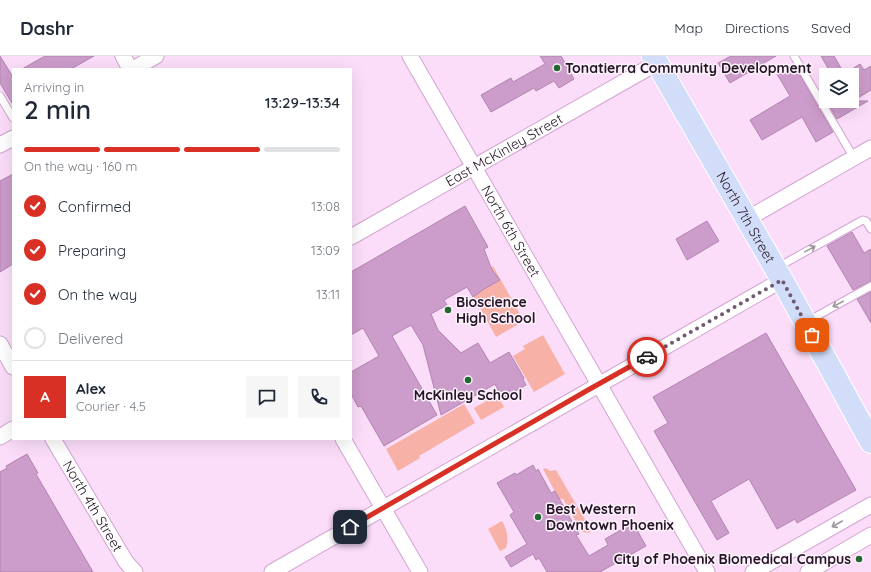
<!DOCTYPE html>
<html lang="en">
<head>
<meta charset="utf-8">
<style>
  :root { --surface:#fff; --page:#f6f6f7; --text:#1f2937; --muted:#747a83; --line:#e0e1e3; --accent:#d93025 }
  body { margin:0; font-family:Quicksand,sans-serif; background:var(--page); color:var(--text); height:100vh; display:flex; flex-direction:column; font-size:15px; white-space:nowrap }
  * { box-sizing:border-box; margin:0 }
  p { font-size:13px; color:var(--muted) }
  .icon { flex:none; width:22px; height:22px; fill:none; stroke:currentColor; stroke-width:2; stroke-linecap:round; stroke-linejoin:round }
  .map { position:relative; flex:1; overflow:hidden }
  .drawer { position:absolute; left:12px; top:12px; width:340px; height:372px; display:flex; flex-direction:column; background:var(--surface); border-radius:0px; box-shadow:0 4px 16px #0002 }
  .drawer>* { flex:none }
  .buttons { position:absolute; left:819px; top:12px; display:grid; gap:8px }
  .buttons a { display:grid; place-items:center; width:40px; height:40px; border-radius:0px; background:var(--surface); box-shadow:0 4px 16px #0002; font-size:20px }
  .pin { position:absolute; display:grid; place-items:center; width:34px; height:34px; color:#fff; margin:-17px; border-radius:8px; box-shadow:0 2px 6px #0006 }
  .courier { position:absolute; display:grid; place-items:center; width:40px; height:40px; margin:-20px; border:3px solid #d93025; border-radius:50%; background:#fff; color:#222; box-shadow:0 1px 5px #0007 }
  .headline em { font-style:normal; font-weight:600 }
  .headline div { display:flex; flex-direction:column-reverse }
  .headline { display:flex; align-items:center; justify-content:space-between; height:68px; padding:0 12px }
  h1 { font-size:26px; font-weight:600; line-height:30px }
  .bar { display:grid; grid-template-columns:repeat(4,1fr); gap:6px 4px; align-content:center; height:48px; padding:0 12px }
  .bar i { height:5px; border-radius:3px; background:var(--line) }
  .bar .selected { background:var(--accent) }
  .bar p { grid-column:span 4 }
  .line { display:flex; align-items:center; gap:10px; padding:0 12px; border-top:1px solid var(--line) }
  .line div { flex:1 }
  .round { display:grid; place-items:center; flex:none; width:42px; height:42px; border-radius:0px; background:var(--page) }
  ol { padding:0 12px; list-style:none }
  li { display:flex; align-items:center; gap:12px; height:44px }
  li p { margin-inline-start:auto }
  li .icon { padding:4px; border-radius:50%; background:var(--accent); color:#fff; stroke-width:4 }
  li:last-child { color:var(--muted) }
  li i { width:22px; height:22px; border:2px solid var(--line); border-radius:50% }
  header { display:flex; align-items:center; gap:24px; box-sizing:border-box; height:56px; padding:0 20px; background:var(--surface); border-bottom:1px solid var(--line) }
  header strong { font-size:19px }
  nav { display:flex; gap:22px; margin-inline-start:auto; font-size:14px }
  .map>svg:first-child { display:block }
</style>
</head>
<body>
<header>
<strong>Dashr</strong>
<nav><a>Map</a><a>Directions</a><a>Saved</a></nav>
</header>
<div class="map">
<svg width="871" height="516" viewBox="0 0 871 516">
  <rect width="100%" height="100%" fill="#fbddfa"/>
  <!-- green -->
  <path fill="#f8b1a7" d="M493,210l31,55 -28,16 -30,-55z
    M543,279l22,39 -31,18 -21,-36 12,-7 -2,-3z
    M497,339l7,12 -23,13 -7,-12z
    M464,348l11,19 -56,33 1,2 -22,13 -12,-22z
    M546,412l4,3 6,-1 35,60 -2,3 -7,-1 -19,-33h-4l-16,-30z
    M502,465c5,8 7,17 4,27l-6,3 -12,-22z"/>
  <!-- building -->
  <path fill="#cc9cca" stroke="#b284b0" d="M0,0l13,21v28l-13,-22z
    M45,0h49l-23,13h-49z
    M540,0h21l13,23 -15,9 -5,-7 -18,10 -2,-3 -43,24 -10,-17 30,-17 2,4 32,-18z
    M731,0h45l-46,27 -12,-20z
    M821,0h13l11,19h-13z
    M860,8l4,6 7,-4v24l-18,11h15l-31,18 -11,-18h26v-32z
    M794,9l39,67 -17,10 -14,-25 -40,23 -12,-20 40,-24 -13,-22z
    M13,118v90l-13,8v-91z
    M465,150l23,41 -4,2 8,21 8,10 -16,9 -11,8 -6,-10 -23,13 3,5 -16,9 7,16 23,23 17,-10 12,20 19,-11 15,26 -1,1 3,6 -21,12 -3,-6 -3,1 -4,-8 -54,31 -18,-70 -12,-20 -19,11 45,79 -53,31 -23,-40 -3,1 -7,-13v-22l28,-16 -16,-28 -12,7v-63z
    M707,165l12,20 -32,19 -11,-21z
    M852,176l12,21 7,-4v32l-18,9 -26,-44z
    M871,236v31l-14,-24z
    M766,277l90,157 -59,33 -2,-4 -18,10 -28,-50 -38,22 18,32 -12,7 -63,-109 14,-8 -15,-26z
    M27,398l11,19 -2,1 57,98h-93v-100l7,-4 -1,-2z
    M533,409l3,6 2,-2 13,24 4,-2 24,43 -3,1 13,21 19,-11 -3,-6 28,-16 13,23 -46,26h-53l-8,-14 -3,2 -3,-6 -22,13 -6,-10 22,-13 -17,-29 4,-3 -17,-29 18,-10 1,2z"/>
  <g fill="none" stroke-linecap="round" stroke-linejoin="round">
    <!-- lane casing -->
    <g stroke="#d3a3d1" stroke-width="9">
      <path id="lane" d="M794,0l60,102
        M0,40l13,22
        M778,211l83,-46 2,-1 3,1 5,8
        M808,265l63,-35"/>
    </g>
    <!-- street casing -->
    <g stroke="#d3a3d1" stroke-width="17">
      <g id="street">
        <path d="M123,0l7,13"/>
        <path id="s1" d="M410,0l297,516"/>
        <path d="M133,13l23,-13"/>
        <path d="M0,89l13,-7"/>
        <path d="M747,163l124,-71"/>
        <path id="s2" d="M351,181l306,-174"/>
        <path d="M0,288l13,23"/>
        <path d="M0,381l13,-8"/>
        <path id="s3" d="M53,383l73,123 9,10"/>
        <path d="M343,383l77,133"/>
        <path d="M272,516l510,-292"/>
        <path d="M753,516l118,-67"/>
        <path d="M808,516l63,-37"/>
      </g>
    </g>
    <!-- primary casing -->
    <g stroke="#fff" stroke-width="24">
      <g id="primary">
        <path id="s4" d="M653,0l129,224 89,162"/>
      </g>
    </g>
    <!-- lane -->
    <use href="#lane" stroke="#fff" stroke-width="7"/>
    <!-- street -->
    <use href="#street" stroke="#fff" stroke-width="15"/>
    <!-- primary -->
    <use href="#primary" stroke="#d1ddf9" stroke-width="22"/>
  </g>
  <!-- one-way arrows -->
  <defs><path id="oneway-shaft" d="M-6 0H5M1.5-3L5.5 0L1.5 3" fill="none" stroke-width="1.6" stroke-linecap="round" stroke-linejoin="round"/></defs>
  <g stroke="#9d959d">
    <use href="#oneway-shaft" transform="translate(810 193) rotate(-29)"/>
    <use href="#oneway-shaft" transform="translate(838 248) rotate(152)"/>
    <use href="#oneway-shaft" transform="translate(837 468) rotate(150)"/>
  </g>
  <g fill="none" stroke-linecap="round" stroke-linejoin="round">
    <!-- done -->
    <path stroke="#705a70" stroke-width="4" stroke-dasharray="0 7.2" d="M647,301l135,-77 30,55"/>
    <!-- route -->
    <path stroke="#d93025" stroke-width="5" d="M350,471l238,-137 59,-33"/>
  </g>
  <!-- markers -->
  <g fill="#226631" stroke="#fcf2fb" stroke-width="1.5">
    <circle cx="557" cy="12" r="4"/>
    <circle cx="448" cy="254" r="4"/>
    <circle cx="468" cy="324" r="4"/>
    <circle cx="538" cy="461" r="4"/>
    <circle cx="859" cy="503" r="4"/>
  </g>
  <g text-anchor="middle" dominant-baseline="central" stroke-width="3" stroke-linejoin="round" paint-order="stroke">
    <!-- poi labels -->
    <g font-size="14" font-weight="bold" fill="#251425" stroke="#fcf2fb" text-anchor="start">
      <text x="565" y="12">Tonatierra Community Development</text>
      <text x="456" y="246">Bioscience<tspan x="456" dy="16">High School</tspan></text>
      <text x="468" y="339" text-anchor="middle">McKinley School</text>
      <text x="546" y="453">Best Western<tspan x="546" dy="16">Downtown Phoenix</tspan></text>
      <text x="851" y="503" text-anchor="end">City of Phoenix Biomedical Campus</text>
    </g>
    <!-- street labels -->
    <g font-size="14" fill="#251425" stroke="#fcf2fb">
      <text stroke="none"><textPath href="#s2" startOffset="176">East McKinley Street</textPath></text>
      <text stroke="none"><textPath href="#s4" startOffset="186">North 7th Street</textPath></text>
      <text stroke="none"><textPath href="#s1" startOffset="202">North 6th Street</textPath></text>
      <text stroke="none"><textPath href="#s3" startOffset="78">North 4th Street</textPath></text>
    </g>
  </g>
</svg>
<div class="buttons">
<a><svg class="icon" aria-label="layers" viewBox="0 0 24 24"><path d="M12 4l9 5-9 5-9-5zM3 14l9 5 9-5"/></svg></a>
</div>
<div class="pin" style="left:812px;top:279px;background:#ea580c"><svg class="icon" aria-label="bag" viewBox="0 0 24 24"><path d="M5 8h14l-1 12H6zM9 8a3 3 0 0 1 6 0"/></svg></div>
<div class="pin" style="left:350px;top:471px;background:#1f2937"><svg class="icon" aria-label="home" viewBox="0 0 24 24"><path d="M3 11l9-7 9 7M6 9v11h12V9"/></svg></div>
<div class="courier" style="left:647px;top:301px"><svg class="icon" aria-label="car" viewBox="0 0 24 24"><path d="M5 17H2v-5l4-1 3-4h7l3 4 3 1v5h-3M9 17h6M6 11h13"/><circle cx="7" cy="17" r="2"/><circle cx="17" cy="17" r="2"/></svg></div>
<section class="drawer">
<div class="headline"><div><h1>2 min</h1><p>Arriving in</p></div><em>13:29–13:34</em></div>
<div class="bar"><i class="selected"></i><i class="selected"></i><i class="selected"></i><i></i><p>On the way · 160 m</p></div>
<ol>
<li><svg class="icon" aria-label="check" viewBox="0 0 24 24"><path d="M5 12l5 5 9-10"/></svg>Confirmed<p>13:08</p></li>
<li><svg class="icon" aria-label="check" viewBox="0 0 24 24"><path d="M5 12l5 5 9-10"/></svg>Preparing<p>13:09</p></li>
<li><svg class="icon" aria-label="check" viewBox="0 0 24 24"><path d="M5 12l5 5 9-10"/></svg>On the way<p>13:11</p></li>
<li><i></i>Delivered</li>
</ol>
<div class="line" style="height:72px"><b class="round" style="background:var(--accent);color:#fff">A</b><div><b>Alex</b><p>Courier · 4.5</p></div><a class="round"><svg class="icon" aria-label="chat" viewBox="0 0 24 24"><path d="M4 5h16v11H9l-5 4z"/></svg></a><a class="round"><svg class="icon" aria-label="phone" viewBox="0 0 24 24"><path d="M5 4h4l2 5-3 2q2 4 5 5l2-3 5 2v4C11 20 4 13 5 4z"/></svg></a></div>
</section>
</div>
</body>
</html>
